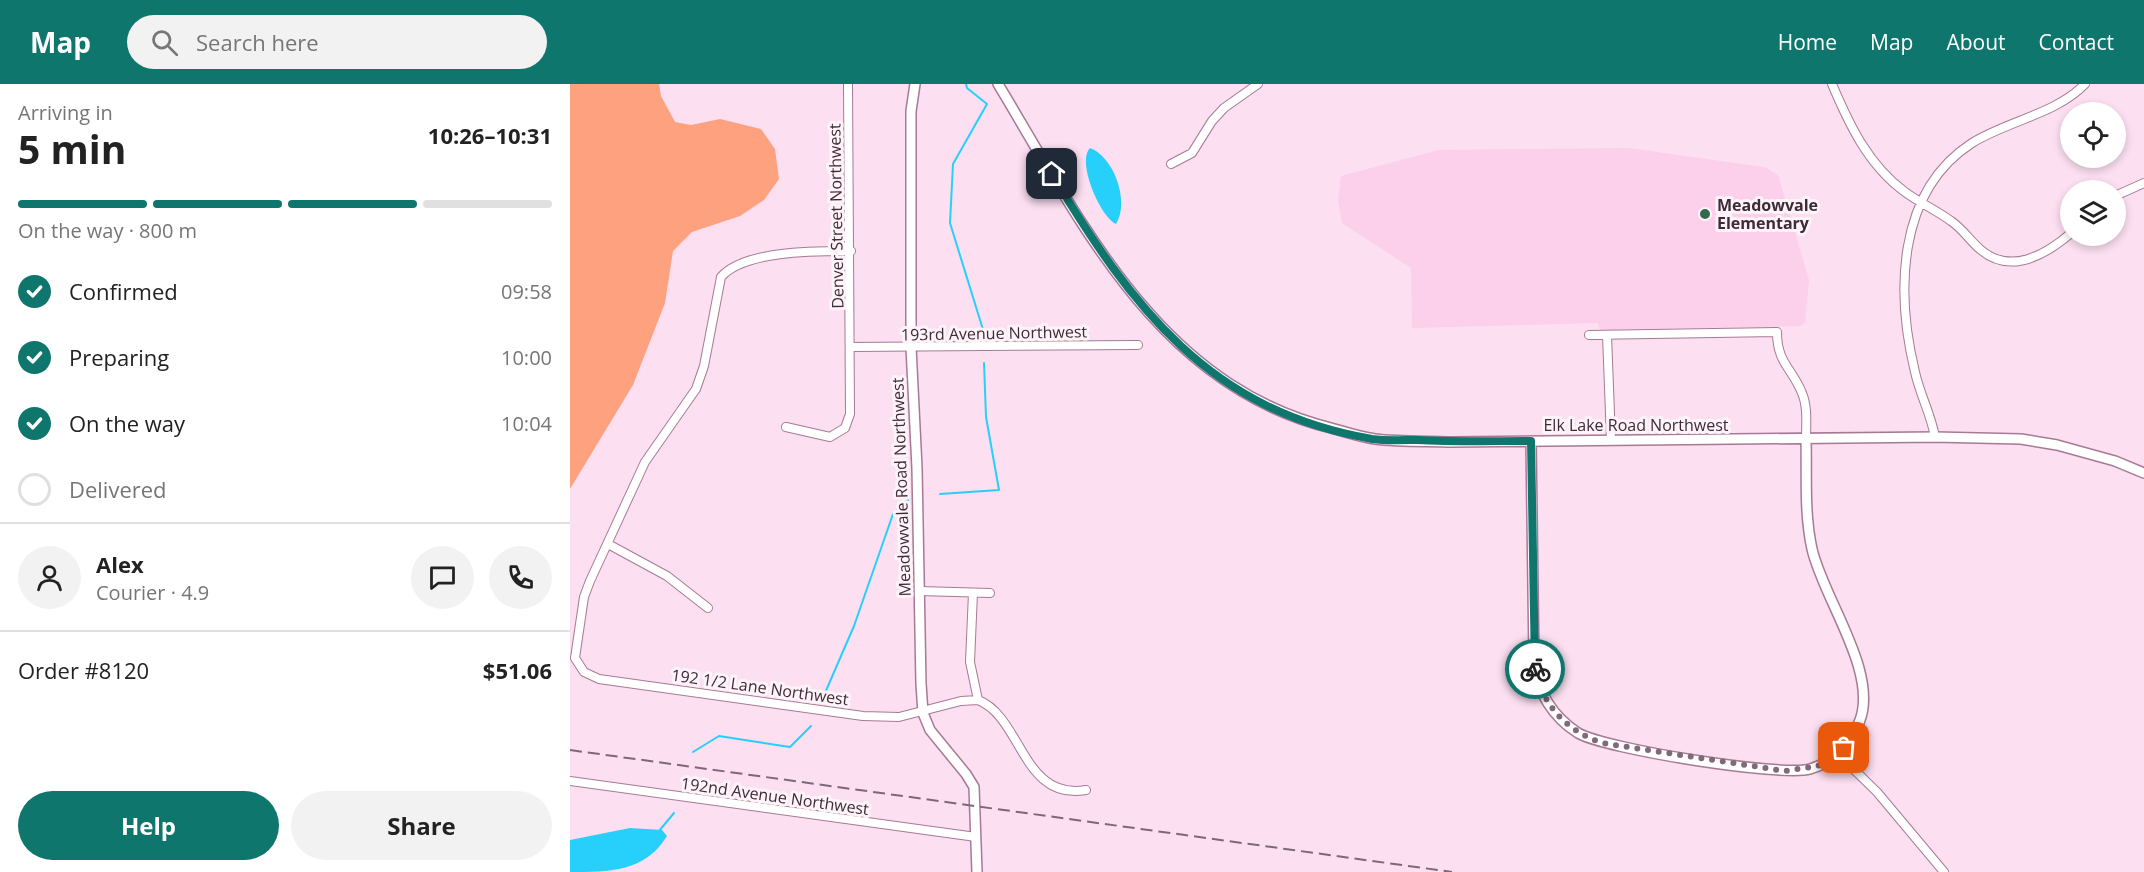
<!DOCTYPE html>
<html lang="en">
<head>
<meta charset="utf-8">
<style>
  :root { --surface:#fff; --page:#f2f2f2; --text:#222; --muted:#767676; --line:#e0e0e0; --accent:#0f766e }
  body { margin:0; font-family:"Open Sans",sans-serif; background:var(--page); color:var(--text); height:100vh; display:flex; flex-direction:column; font-size:22px; white-space:nowrap }
  * { box-sizing:border-box; margin:0 }
  p { font-size:20px; color:var(--muted) }
  .icon { flex:none; width:33px; height:33px; fill:none; stroke:currentColor; stroke-width:2; stroke-linecap:round; stroke-linejoin:round }
  .map { position:relative; flex:1; overflow:hidden }
  .drawer { display:flex; flex-direction:column; background:var(--surface); width:570px }
  .drawer>* { flex:none }
  .controls { position:absolute; left:1490px; top:18px; display:grid; gap:12px }
  .controls a { display:grid; place-items:center; width:66px; height:66px; border-radius:50%; background:var(--surface); box-shadow:0 3px 9px #0003; font-size:30px }
  .pin { position:absolute; display:grid; place-items:center; width:51px; height:51px; color:#fff; margin:-26px; border-radius:12px; box-shadow:0 3px 9px #0006 }
  .courier { position:absolute; display:grid; place-items:center; width:60px; height:60px; margin:-30px; border:4px solid #0f766e; border-radius:50%; background:#fff; color:#222; box-shadow:0 2px 8px #0007 }
  .head em { font-style:normal; font-weight:700 }
  .head div { display:flex; flex-direction:column-reverse }
  .head { display:flex; align-items:center; justify-content:space-between; height:102px; padding:0 18px }
  h1 { font-size:39px; font-weight:700; line-height:45px }
  .bar { display:grid; grid-template-columns:repeat(4,1fr); gap:9px 6px; align-content:center; height:72px; padding:0 18px }
  .bar i { height:8px; border-radius:4px; background:var(--line) }
  .bar .on { background:var(--accent) }
  .bar p { grid-column:span 4 }
  .line { display:flex; align-items:center; gap:15px; padding:0 18px; border-top:2px solid var(--line) }
  .line div { flex:1 }
  .round { display:grid; place-items:center; flex:none; width:63px; height:63px; border-radius:32px; background:var(--page) }
  ol { padding:0 18px; list-style:none }
  li { display:flex; align-items:center; gap:18px; height:66px }
  li p { margin-inline-start:auto }
  li .icon { padding:6px; border-radius:50%; background:var(--accent); color:#fff; stroke-width:4 }
  li:last-child { color:var(--muted) }
  li i { width:33px; height:33px; border:3px solid var(--line); border-radius:50% }
  .cta { display:flex; gap:12px; margin-top:auto; padding:12px 18px }
  .cta a { flex:1; height:69px; border-radius:36px; background:var(--accent); color:#fff; font-size:24px; font-weight:700; line-height:69px; text-align:center }
  .cta a+a { background:var(--page); color:var(--text) }
  header { display:flex; align-items:center; gap:36px; box-sizing:border-box; height:84px; padding:0 30px; background:var(--accent); color:#fff }
  header strong { font-size:28px }
  nav { display:flex; gap:33px; margin-inline-start:auto; font-size:21px }
  .search { width:420px; height:54px; background:var(--page); display:flex; align-items:center; gap:15px; box-sizing:border-box; padding:0 21px; border-radius:33px; color:var(--muted); font-size:22px }
  main { display:flex; flex:1; min-height:0 }
  .map>svg:first-child { display:block }
</style>
</head>
<body>
<header>
<strong>Map</strong>
<div class="search"><svg class="icon" aria-label="search" viewBox="0 0 24 24"><circle cx="10" cy="10" r="6"/><path d="M15 15l6 6"/></svg>Search here</div>
<nav><a>Home</a><a>Map</a><a>About</a><a>Contact</a></nav>
</header>
<main>
<section class="drawer">
<div class="head"><div><h1>5 min</h1><p>Arriving in</p></div><em>10:26–10:31</em></div>
<div class="bar"><i class="on"></i><i class="on"></i><i class="on"></i><i></i><p>On the way · 800 m</p></div>
<ol>
<li><svg class="icon" aria-label="check" viewBox="0 0 24 24"><path d="M5 12l5 5 9-10"/></svg>Confirmed<p>09:58</p></li>
<li><svg class="icon" aria-label="check" viewBox="0 0 24 24"><path d="M5 12l5 5 9-10"/></svg>Preparing<p>10:00</p></li>
<li><svg class="icon" aria-label="check" viewBox="0 0 24 24"><path d="M5 12l5 5 9-10"/></svg>On the way<p>10:04</p></li>
<li><i></i>Delivered</li>
</ol>
<div class="line" style="height:108px"><a class="round"><svg class="icon" aria-label="person" viewBox="0 0 24 24"><circle cx="12" cy="8" r="4"/><path d="M4 21q1-7 8-7t8 7"/></svg></a><div><b>Alex</b><p>Courier · 4.9</p></div><a class="round"><svg class="icon" aria-label="chat" viewBox="0 0 24 24"><path d="M4 5h16v11H9l-5 4z"/></svg></a><a class="round"><svg class="icon" aria-label="phone" viewBox="0 0 24 24"><path d="M5 4h4l2 5-3 2q2 4 5 5l2-3 5 2v4C11 20 4 13 5 4z"/></svg></a></div>
<div class="line" style="height:78px"><div>Order #8120</div><b>$51.06</b></div>
<div class="cta"><a>Help</a><a>Share</a></div>
</section>
<div class="map">
<svg width="1574" height="788" viewBox="0 0 1574 788">
  <rect width="100%" height="100%" fill="#fcdff1"/>
  <!-- built -->
  <path fill="#fccfea" d="M1058,64l136,19 14,8 31,105 -4,43 -5,3 -199,4 -4,-7 -185,5 -1,-60 -69,-45 -4,-23 3,-24 98,-26z"/>
  <!-- green -->
  <path fill="#fea17f" d="M0,0h89l2,12 14,26 16,3 29,-6 41,10 14,20 4,30 -15,21 -24,16 -48,16 -19,19 -8,52 -32,82 -63,104z"/>
  <!-- water -->
  <path fill="#27d0fb" d="M520,64c24,9 40,53 26,76 -15,-6 -40,-62 -26,-76z
    M60,744l32,2 5,6c-22,36 -57,36 -97,36v-32z"/>
  <g fill="none" stroke-linecap="round" stroke-linejoin="round">
    <!-- stream -->
    <path stroke="#27d0fb" stroke-width="2" d="M396,0l1,4 20,16 -34,60 -3,59 35,113
      M370,410l59,-4 -13,-73 -2,-54
      M255,609l29,-67 39,-112 15,-14
      M123,668l26,-16 71,11 21,-21
      M89,747l15,-18"/>
    <!-- minor casing -->
    <g stroke="#a67a95" stroke-width="10">
      <path id="minor" d="M1262,0c17,40 36,81 73,108 15,11 31,18 46,29 12,8 19,20 30,29 30,25 64,5 89,-16
        M601,80l21,-11 20,-32 12,-13 34,-24
        M1545,112l29,-13
        M281,167c-33,0 -107,-1 -130,26l-17,89 -8,23 -51,73 -55,119 -6,16 -9,61 9,14 15,7 264,37 36,1 62,-16 17,-1
        M1019,251l188,-3c0,31 15,36 25,61 6,14 4,32 4,47
        M1037,251l4,105
        M280,263l288,-2
        M216,343l44,10 15,-9 5,-14 -2,-330
        M1365,353c-4,-23 -15,-42 -20,-65 -19,-78 -19,-180 57,-229 35,-22 84,-29 113,-59
        M38,460l59,32 41,32
        M349,507l71,2
        M403,509l-3,69 8,38c44,17 44,101 108,90
        M1268,670l39,38 67,80
        M0,697l406,56"/>
    </g>
    <!-- tertiary casing -->
    <g stroke="#a67a95" stroke-width="12">
      <path id="tertiary" d="M345,0l-4,27v236l6,121 4,216 2,29 7,17 36,44 8,13 3,85
        M428,0c84,139 161,302 333,344 14,4 29,9 44,11 25,3 51,2 77,3l483,-5 86,2 36,6 58,16 29,12
        M961,357l3,221c3,30 19,55 44,71 27,16 203,44 232,36 24,-7 42,-25 50,-49 18,-49 -37,-122 -48,-171 -8,-36 -5,-73 -6,-109"/>
    </g>
    <!-- minor -->
    <use href="#minor" stroke="#fff" stroke-width="8"/>
    <!-- tertiary -->
    <use href="#tertiary" stroke="#fff" stroke-width="9"/>
    <!-- rail -->
    <path stroke="#7e6876" stroke-width="2" stroke-dasharray="12 6" stroke-linecap="butt" d="M0,666l882,122"/>
  </g>
  <g fill="none" stroke-linecap="round" stroke-linejoin="round">
    <!-- done -->
    <path stroke="#806a78" stroke-width="6" stroke-dasharray="0 10.8" d="M965,585c8,37 32,62 67,74l183,28 33,-5 26,-18"/>
    <!-- route -->
    <path stroke="#0f766e" stroke-width="8" d="M482,90c80,133 157,237 320,265 15,2 31,1 45,1 38,2 76,1 114,1l4,228"/>
  </g>
  <!-- markers -->
  <circle fill="#33694f" stroke="#fdf3f8" stroke-width="2" cx="1135" cy="130" r="6"/>
  <g text-anchor="middle" dominant-baseline="central" stroke-width="6" stroke-linejoin="round" paint-order="stroke">
    <!-- poi labels -->
    <g font-size="16" font-weight="bold" fill="#3e2b37" stroke="#fdf3f8" text-anchor="start">
      <text x="1147" y="121">Meadowvale<tspan x="1147" dy="18">Elementary</tspan></text>
    </g>
    <!-- street labels -->
    <g font-size="16" fill="#3e2b37" stroke="#fdf3f8">
      <text transform="translate(266 132) rotate(-91)">Denver Street Northwest</text>
      <text transform="translate(424 249) rotate(-1)">193rd Avenue Northwest</text>
      <text x="1066" y="341">Elk Lake Road Northwest</text>
      <text transform="translate(331 403) rotate(-92)">Meadowvale Road Northwest</text>
      <text transform="translate(190 603) rotate(8)">192 1/2 Lane Northwest</text>
      <text transform="translate(205 712) rotate(8)">192nd Avenue Northwest</text>
    </g>
  </g>
</svg>
<div class="controls">
<a><svg class="icon" aria-label="locate" viewBox="0 0 24 24"><circle cx="12" cy="12" r="6"/><path d="M12 2v4M12 18v4M2 12h4M18 12h4"/></svg></a>
<a><svg class="icon" aria-label="layers" viewBox="0 0 24 24"><path d="M12 4l9 5-9 5-9-5zM3 14l9 5 9-5"/></svg></a>
</div>
<div class="pin" style="left:1274px;top:664px;background:#ea580c"><svg class="icon" aria-label="bag" viewBox="0 0 24 24"><path d="M5 8h14l-1 12H6zM9 8a3 3 0 0 1 6 0"/></svg></div>
<div class="pin" style="left:482px;top:90px;background:#1f2937"><svg class="icon" aria-label="home" viewBox="0 0 24 24"><path d="M3 11l9-7 9 7M6 9v11h12V9"/></svg></div>
<div class="courier" style="left:965px;top:585px"><svg class="icon" aria-label="bike" viewBox="0 0 24 24"><circle cx="6" cy="16" r="4"/><circle cx="18" cy="16" r="4"/><path d="M6 16l4-8h5l3 8M10 8l3 8H6M13 5h3"/></svg></div>
</div>
</main>
</body>
</html>
